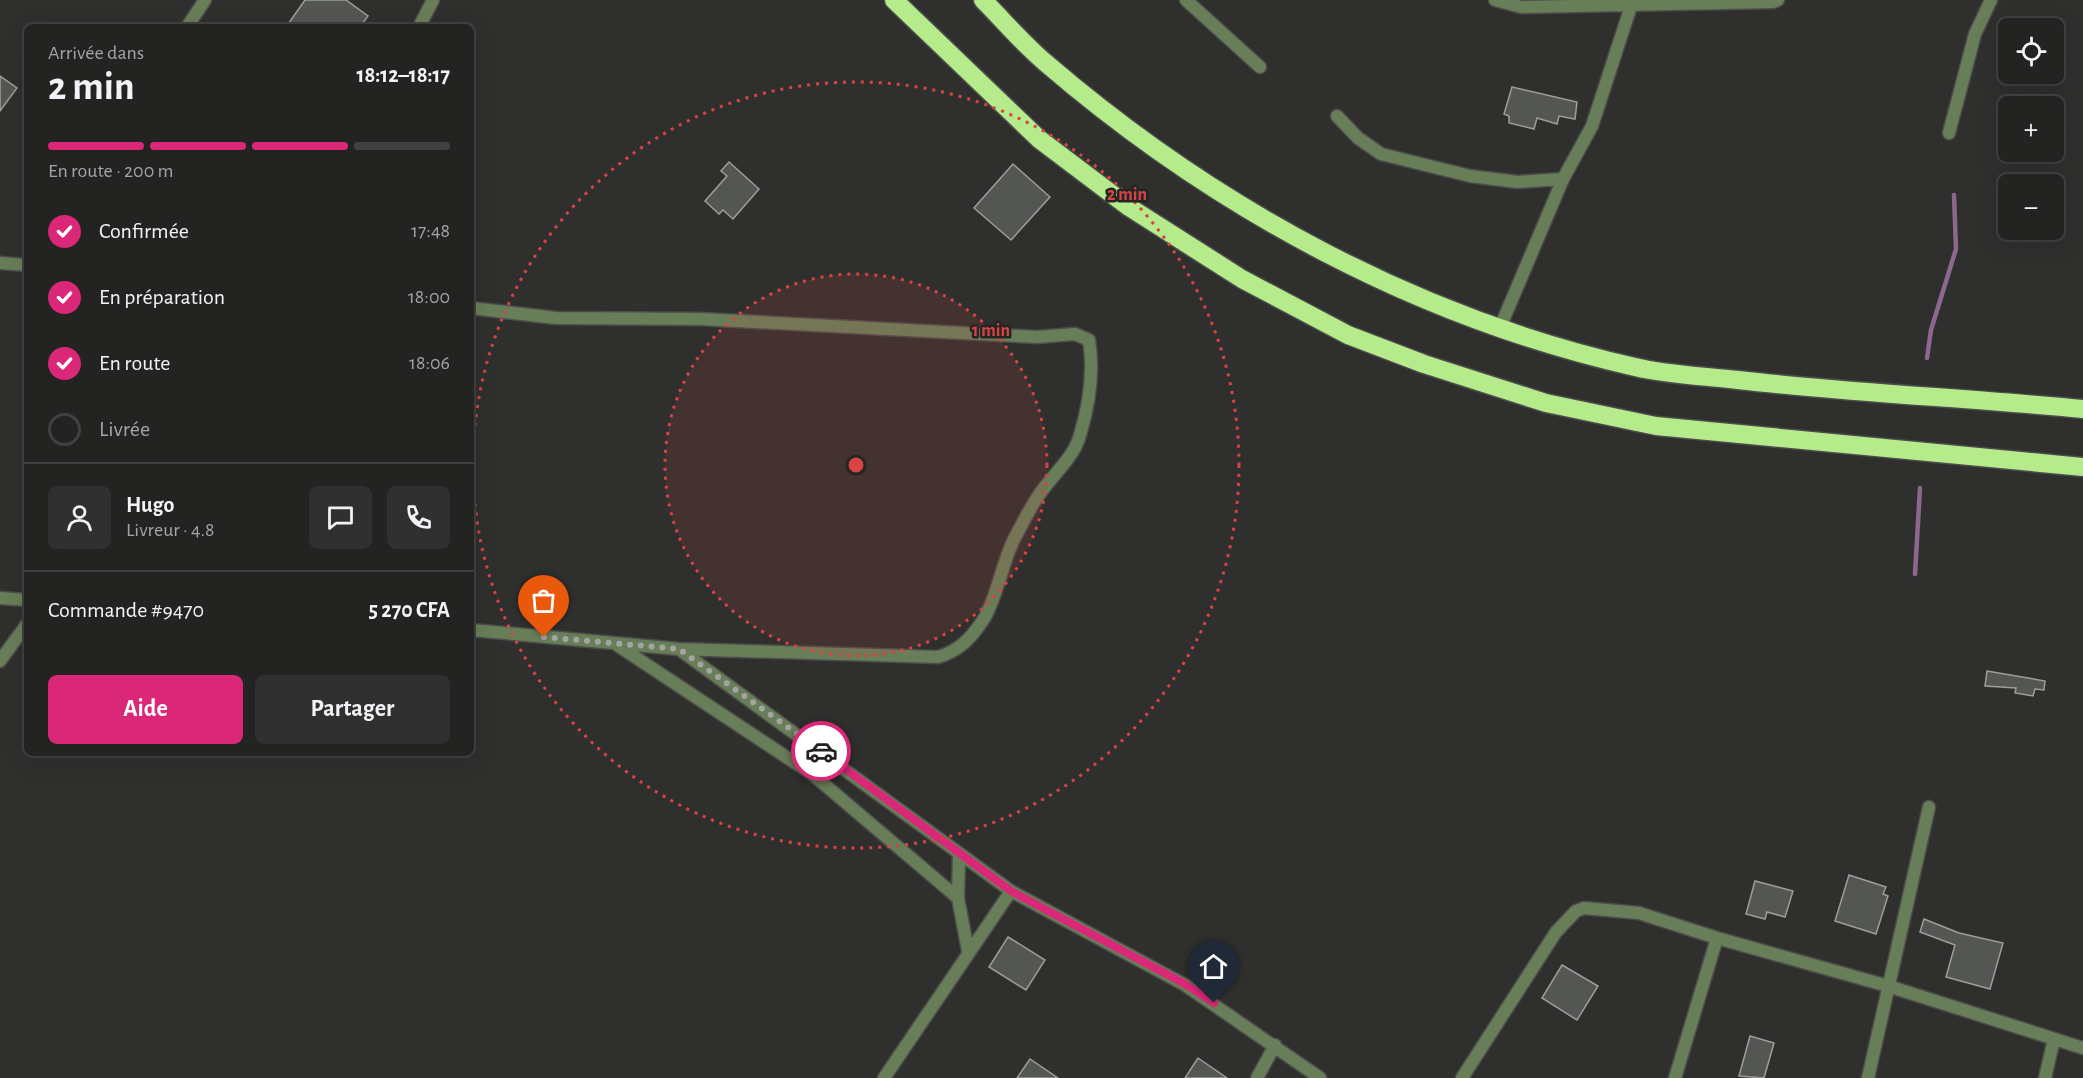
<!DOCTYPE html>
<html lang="fr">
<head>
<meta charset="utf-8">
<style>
  :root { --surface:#232422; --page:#2f302f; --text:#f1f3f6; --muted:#a3a4a5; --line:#404140; --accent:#db2777 }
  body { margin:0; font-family:"Alegreya Sans",sans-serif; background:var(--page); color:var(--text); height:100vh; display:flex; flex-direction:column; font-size:22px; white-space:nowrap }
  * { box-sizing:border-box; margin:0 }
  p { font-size:20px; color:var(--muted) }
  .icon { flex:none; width:33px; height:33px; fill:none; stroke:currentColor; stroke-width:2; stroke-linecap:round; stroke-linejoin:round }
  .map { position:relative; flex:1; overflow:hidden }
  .details { position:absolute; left:24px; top:24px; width:450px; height:732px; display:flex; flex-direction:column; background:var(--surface); border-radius:9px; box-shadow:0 6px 24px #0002,0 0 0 2px var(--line) }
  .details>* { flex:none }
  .buttons { position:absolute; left:1998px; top:18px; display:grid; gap:12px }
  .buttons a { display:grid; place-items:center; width:66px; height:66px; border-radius:9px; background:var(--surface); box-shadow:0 6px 24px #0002,0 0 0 2px var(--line); font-size:30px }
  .pin { position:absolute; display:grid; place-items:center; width:51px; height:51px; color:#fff; margin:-62px -26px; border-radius:50% 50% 50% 0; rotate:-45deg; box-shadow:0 0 6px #0007 }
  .pin .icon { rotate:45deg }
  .courier { position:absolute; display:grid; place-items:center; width:60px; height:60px; margin:-30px; border:4px solid #db2777; border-radius:50%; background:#fff; color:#222; box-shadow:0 2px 8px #0007 }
  .head em { font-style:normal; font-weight:600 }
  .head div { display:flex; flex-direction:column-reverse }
  .head { display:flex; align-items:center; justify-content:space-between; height:102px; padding:0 24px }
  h1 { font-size:39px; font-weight:600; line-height:45px }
  .bar { display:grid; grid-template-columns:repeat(4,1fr); gap:9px 6px; align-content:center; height:72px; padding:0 24px }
  .bar i { height:8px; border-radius:4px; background:var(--line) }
  .bar .selected { background:var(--accent) }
  .bar p { grid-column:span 4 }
  .line { display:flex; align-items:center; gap:15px; padding:0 24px; border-top:2px solid var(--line) }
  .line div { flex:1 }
  .round { display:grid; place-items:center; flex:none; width:63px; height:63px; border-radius:9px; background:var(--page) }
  ol { padding:0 24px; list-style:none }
  li { display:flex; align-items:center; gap:18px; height:66px }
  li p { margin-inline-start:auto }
  li .icon { padding:6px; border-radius:50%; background:var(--accent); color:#fff; stroke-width:4 }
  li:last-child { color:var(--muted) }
  li i { width:33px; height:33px; border:3px solid var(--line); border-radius:50% }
  .cta { display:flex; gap:12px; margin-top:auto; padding:12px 24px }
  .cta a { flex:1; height:69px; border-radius:9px; background:var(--accent); color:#fff; font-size:24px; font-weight:600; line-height:69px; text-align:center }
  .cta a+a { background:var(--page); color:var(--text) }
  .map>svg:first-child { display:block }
</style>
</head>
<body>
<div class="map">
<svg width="2083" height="1078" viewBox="0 0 2083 1078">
  <rect width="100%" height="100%" fill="#2f302e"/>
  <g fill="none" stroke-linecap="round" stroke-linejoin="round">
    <!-- stream -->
    <path stroke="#8e678f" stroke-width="4.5" d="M1927,358l4,-28 25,-81 -2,-54
      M1915,574l5,-86"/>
  </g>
  <!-- building -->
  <path fill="#545653" stroke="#9c9e9b" stroke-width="1.5" d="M305,0h41l22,16 -8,11h-74z
    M0,76l17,12 -17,23z
    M1512,87l65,15 -2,17 -16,-3 -2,8 -20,-6 -3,11 -25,-6v-7l-5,-2z
    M729,162l30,27 -26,30 -10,-9 -4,4 -14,-13 22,-25 -6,-5z
    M1013,164l37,33 -39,43 -37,-32z
    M1987,671l58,10 -1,9 -9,-1 -2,7 -18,-3 1,-5 -31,-2z
    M1849,875l37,12 -3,7 5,2 -12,38 -41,-13z
    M1755,881l38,10 -8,26 -18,-5 -2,7 -19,-5z
    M1924,919l35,14 44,10 -13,46 -44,-12 9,-32 -35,-13z
    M1008,937l37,23 -19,30 -37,-23z
    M1562,965l36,21 -21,34 -35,-22z
    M1750,1036l24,7 -10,35 -25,-2z
    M1198,1058l29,20h-42z
    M1030,1059l28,19h-41z"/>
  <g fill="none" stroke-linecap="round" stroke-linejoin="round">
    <!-- street casing -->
    <g stroke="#4c4d4b" stroke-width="15">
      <path id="street" d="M1186,0l74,67
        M1495,0l26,7 252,-5 5,-2
        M187,27l18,-27
        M419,27l14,-27
        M1337,116l21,22 23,16 89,22 48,6 45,-3 29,-53 41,-126
        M1949,133l26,-99 16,-34
        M0,263l27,2
        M471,308l85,10 145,1 336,18 38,-3 14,6c5,30 0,65 -9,95 -6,23 -28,40 -41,60 -10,14 -17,30 -25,44 -12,25 -16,54 -29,78 -12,19 -25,34 -47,40l-259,-8 -208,-19
        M1499,330l64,-151
        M0,598l27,2
        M617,645l195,129 146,124
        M680,650l331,241 -127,187
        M0,661l27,-37
        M959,854l-1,44 10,53
        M1011,891l174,94 135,93
        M1257,1078l18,-33
        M1462,1078l94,-146 20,-21 8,-3 55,5 78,25 171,48 195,62
        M1675,1078l42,-140
        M1868,1078l61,-271
        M2045,1078l9,-39"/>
    </g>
    <!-- highway casing -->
    <g stroke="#4c4d4b" stroke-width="21">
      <path id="highway" d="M894,0l145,139 90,68 113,72 106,56 76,29 122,39 110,23 427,41
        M983,0c21,21 41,45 64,64 169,145 371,254 588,303 33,8 69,9 103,13 114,13 230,18 345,29"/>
    </g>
    <!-- street -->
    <use href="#street" stroke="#687e58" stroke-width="12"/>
    <!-- highway -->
    <use href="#highway" stroke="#b5eb8b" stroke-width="18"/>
  </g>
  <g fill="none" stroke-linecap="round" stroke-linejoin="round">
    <!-- done -->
    <path stroke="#a4a5a3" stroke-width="6" stroke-dasharray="0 10.8" d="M544,637l135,12 142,102"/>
    <!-- route -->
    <path stroke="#db2777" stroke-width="8" d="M821,751l190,140 174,93 29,19"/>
  </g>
  <!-- distance rings -->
  <circle cx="856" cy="465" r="191" fill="#d84444" fill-opacity=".12"/>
  <g fill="none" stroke="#d84444" stroke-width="3" stroke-dasharray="3 6">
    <circle cx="856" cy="465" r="191"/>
    <circle cx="856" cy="465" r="383"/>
  </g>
  <circle cx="856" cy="465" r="9" fill="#d84444" stroke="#252624" stroke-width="3"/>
  <g font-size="18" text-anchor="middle" font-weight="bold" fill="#d84444" stroke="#252624" stroke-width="5" stroke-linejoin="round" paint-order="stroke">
    <text x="1127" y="200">2 min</text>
    <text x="991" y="336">1 min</text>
  </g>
</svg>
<div class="buttons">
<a><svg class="icon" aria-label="locate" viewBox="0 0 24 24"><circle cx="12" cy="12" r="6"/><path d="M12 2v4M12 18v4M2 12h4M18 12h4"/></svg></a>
<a>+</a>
<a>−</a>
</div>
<div class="pin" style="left:544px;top:637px;background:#ea580c"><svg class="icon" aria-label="bag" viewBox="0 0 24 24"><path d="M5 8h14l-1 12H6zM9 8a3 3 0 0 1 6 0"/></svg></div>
<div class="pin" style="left:1214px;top:1003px;background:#1f2937"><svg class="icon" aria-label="home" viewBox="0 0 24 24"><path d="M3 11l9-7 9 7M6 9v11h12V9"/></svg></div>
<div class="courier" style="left:821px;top:751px"><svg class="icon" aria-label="car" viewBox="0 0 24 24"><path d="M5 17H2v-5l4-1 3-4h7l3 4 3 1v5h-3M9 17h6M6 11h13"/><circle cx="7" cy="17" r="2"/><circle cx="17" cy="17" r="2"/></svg></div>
<section class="details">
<div class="head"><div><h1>2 min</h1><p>Arrivée dans</p></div><em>18:12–18:17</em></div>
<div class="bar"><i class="selected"></i><i class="selected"></i><i class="selected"></i><i></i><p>En route · 200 m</p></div>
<ol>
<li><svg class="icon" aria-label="check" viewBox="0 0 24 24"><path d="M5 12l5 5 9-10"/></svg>Confirmée<p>17:48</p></li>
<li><svg class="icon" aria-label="check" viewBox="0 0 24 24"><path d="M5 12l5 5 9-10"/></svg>En préparation<p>18:00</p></li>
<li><svg class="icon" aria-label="check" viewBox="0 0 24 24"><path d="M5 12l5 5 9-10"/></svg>En route<p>18:06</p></li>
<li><i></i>Livrée</li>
</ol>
<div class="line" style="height:108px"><a class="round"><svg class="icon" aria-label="person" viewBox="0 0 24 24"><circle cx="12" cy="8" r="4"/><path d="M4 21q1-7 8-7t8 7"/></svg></a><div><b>Hugo</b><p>Livreur · 4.8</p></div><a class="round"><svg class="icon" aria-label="chat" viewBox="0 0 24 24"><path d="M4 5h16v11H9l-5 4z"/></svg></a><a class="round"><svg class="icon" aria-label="phone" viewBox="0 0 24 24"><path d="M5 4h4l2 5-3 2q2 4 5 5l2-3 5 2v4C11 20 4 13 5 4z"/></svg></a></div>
<div class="line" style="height:78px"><div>Commande #9470</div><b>5 270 CFA</b></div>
<div class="cta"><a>Aide</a><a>Partager</a></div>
</section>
</div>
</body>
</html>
